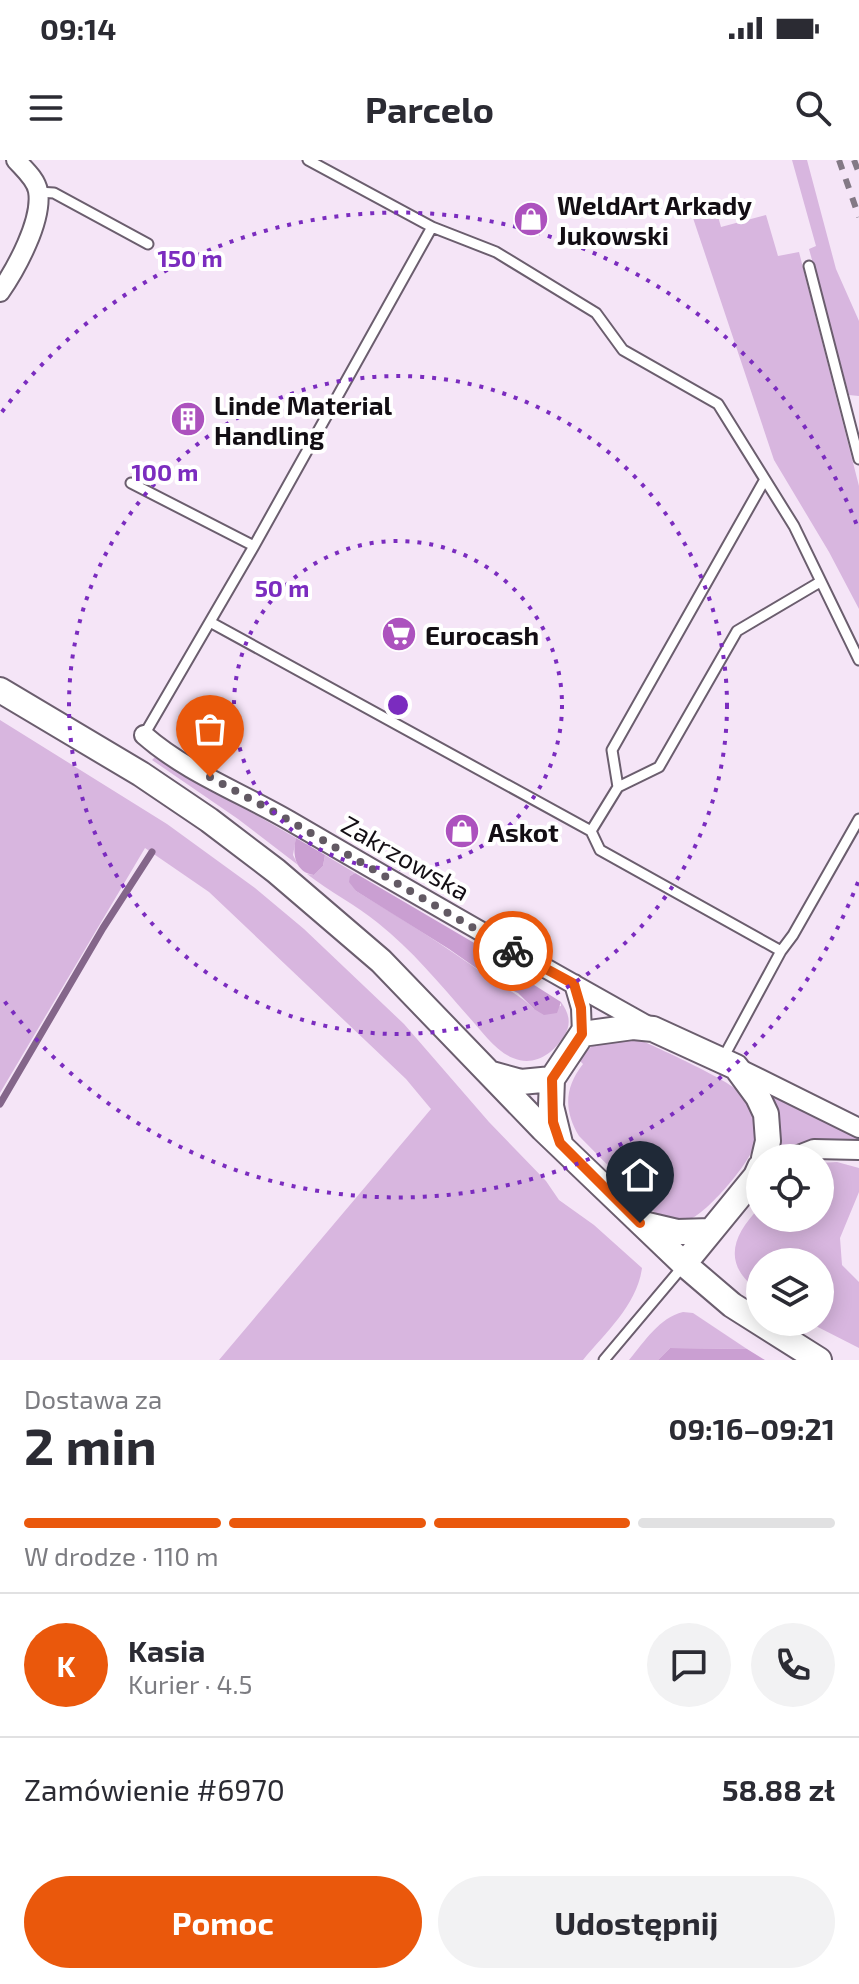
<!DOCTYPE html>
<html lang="pl">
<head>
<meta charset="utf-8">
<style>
  :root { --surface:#fff; --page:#f2f2f3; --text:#2b2b33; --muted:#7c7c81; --line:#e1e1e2; --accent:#ea580c }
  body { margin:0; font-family:"Exo 2",sans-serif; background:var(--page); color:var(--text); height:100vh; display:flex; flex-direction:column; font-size:30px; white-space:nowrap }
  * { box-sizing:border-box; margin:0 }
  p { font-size:26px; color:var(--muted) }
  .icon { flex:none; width:44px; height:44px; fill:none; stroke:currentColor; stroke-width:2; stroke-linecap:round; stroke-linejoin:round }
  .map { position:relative; height:1200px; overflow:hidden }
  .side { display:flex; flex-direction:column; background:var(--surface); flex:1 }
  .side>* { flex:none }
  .controls { position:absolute; left:746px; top:984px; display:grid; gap:16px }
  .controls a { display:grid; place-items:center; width:88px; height:88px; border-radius:50%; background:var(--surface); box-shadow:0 4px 20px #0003; font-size:40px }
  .pin { position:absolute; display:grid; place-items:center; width:68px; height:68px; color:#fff; margin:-82px -34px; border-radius:50% 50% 50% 0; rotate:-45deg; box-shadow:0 0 8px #0007 }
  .pin .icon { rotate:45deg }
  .courier { position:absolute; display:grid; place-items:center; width:80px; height:80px; margin:-40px; border:6px solid #ea580c; border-radius:50%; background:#fff; color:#222; box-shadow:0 2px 10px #0007 }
  .summary em { font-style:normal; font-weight:700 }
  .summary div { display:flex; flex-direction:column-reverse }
  .summary { display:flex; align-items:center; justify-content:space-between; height:136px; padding:0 24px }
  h1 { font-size:52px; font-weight:700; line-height:60px }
  .bar { display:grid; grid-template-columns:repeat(4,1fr); gap:12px 8px; align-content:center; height:96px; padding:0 24px }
  .bar i { height:10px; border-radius:6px; background:var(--line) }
  .bar .selected { background:var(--accent) }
  .bar p { grid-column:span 4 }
  .line { display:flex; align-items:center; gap:20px; padding:0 24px; border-top:2px solid var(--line) }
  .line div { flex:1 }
  .round { display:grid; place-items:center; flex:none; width:84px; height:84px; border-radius:42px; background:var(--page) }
  .button { display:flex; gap:16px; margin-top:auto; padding:16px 24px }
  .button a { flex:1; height:92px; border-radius:48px; background:var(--accent); color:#fff; font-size:32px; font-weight:700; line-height:92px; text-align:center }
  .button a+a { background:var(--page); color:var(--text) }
  .status { display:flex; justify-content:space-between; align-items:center; height:56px; padding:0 40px; background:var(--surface); direction:ltr }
  .status svg { height:22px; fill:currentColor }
  header { display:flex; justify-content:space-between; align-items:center; height:104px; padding:0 24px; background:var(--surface); font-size:36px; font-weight:700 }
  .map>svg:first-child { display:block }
</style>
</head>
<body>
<div class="status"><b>09:14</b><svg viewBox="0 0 49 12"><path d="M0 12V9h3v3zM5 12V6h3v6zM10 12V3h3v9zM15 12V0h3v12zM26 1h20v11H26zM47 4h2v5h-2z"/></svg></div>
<header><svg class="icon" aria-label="menu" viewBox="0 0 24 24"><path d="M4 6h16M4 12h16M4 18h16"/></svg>Parcelo<svg class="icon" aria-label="search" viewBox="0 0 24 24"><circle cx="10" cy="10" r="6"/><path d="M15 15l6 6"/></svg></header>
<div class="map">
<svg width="859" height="1200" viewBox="0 0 859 1200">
  <rect width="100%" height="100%" fill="#f5e5f7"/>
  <!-- green -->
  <path fill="#d8b6df" d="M792,0h15l29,109 23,52v75l-10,-1 -40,-146 7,-3z
    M716,49l5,18 45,-12 12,41 21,-4 60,234v123l-30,-57 -55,-92 -81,-242z
    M0,560l167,104 88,64 49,41 100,95 85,98 57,59 13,19 35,25 48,43c-5,37 -36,64 -59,92h-364l212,-251 -25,-30 -197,-187 -64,-44 -145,245z
    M155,597l141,81 -3,17 5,10 -60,-46 -86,-59z
    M325,695l30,18 -5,3 6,15c45,27 89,55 132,86 17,12 31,17 46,32l27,-3v-4c8,11 11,22 3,34 -11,18 -30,31 -51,22 -18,-7 -32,-28 -45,-42 -28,-32 -56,-66 -90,-93 -22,-18 -48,-31 -71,-49l7,1 9,-9z
    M636,878c21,10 99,44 109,59 8,12 12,34 9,48 -3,17 -48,69 -64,74 -12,3 -26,-1 -36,-7l-75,-76c-15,-25 -15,-48 4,-72l-4,-4c17,-24 31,-21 57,-22z
    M766,928l93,47v6l-56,5 -28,12z
    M837,1002l22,6v24l-19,46 2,27 17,17v66l-51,-26h12v-60h-60v30c-38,-27 -29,-55 0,-85v11h60v-55z
    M683,1152l10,1 54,36 -77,-1 -12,12h-29c16,-19 30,-42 54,-48z"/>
  <!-- forest -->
  <path fill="#ca9fd2" d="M296,678l29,17 -2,11 -9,9c-19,-3 -22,-21 -18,-37z
    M355,713l179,105 -3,5 30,19 -4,11 -13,2 -10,-6 -16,-16 -19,-9 -50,-35 -93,-58 -7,-9 1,-6z
    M670,1188l77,1 18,11h-107z"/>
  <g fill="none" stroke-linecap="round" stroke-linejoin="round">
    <!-- stream -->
    <path stroke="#84668a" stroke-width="7" d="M0,944l103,-176 49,-76"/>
    <!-- lane casing -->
    <g stroke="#6b5e6e" stroke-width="13">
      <path id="lane" d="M38,32l16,1 94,51
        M432,67l64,25 100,61 27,37 95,54 76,122 65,134
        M809,106l50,193
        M764,321l-152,269 6,37 -27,44 9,19 181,101 12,-16 66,-116
        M131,323l123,63
        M210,462l381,209
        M144,575l110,-189 178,-319 -124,-67
        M618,627l41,-20 78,-136 83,-49
        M722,900l59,-109
        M604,1200l80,-95"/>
    </g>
    <!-- street casing -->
    <g stroke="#6b5e6e" stroke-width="22">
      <path id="street" d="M0,132c16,-23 43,-72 38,-101 -2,-12 -14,-22 -22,-31
        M144,575c42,37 98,58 146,86 120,70 240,139 360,206
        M574,824l7,24 1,26
        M736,907l123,61
        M791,998l23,-9 45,1"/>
    </g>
    <!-- secondary casing -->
    <g stroke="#6b5e6e" stroke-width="28">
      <path id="secondary" d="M0,530l141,84 68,46 67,51 105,90 162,168 141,135 48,41 87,55
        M492,914l29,8 31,-3
        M560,983l-9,-37 1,-27 30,-45 51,-7 20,2 83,38 22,30 8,17 2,27 -4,17
        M643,1064l34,8 34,-1
        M684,1104l72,-88 4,-9"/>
    </g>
    <!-- lane -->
    <use href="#lane" stroke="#fff" stroke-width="9"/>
    <!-- street -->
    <use href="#street" stroke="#fff" stroke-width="18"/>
    <!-- secondary -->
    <use href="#secondary" stroke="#fff" stroke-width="24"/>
    <!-- rail -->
    <path stroke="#837985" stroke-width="6" stroke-dasharray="10 10" stroke-linecap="butt" d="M839,0l20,57
      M854,0l5,13"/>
  </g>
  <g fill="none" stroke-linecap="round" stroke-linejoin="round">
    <!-- done -->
    <path stroke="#625963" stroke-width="8" stroke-dasharray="0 14.4" d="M210,617l68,37 235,137"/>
    <!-- route -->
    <path stroke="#ea580c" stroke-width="10" d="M513,791l61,33 7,24 1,26 -30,45 1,43 7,21 80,80"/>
  </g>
  <!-- distance rings -->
  <g fill="none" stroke="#7b2cbf" stroke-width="4" stroke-dasharray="4 8">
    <circle cx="398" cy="545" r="164"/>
    <circle cx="398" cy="545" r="329"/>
    <path d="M858 722A493 493 0 0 1 2 838M2 252A493 493 0 0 1 858 368"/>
  </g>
  <!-- icons -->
  <defs>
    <g id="shop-disc" transform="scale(1.8)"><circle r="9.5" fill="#ac52be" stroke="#fff"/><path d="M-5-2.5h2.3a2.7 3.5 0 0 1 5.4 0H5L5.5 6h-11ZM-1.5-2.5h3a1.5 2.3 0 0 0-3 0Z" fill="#fff"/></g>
    <g id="building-disc" transform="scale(1.8)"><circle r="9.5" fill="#ac52be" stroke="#fff"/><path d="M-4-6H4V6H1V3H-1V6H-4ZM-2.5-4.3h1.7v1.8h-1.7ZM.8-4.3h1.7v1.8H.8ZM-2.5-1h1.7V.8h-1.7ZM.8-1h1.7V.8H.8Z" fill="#fff"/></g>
    <g id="supermarket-disc" transform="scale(1.8)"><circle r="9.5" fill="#ac52be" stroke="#fff"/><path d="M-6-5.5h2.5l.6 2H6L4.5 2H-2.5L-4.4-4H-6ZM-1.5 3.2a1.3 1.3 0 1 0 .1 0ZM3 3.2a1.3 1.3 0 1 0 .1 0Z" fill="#fff"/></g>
  </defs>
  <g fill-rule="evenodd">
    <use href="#shop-disc" x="531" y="59"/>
    <use href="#building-disc" x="188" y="259"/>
    <use href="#supermarket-disc" x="399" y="474"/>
    <use href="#shop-disc" x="462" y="671"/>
  </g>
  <g text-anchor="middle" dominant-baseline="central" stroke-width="8" stroke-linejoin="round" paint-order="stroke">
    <!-- poi labels -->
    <g font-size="26" font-weight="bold" fill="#130e14" stroke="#fff" text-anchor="start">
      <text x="557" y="44">WeldArt Arkady<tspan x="557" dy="30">Jukowski</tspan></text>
      <text x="214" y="244">Linde Material<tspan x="214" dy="30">Handling</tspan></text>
      <text x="425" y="474">Eurocash</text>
      <text x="488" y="671">Askot</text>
    </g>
    <!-- street labels -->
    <g font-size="26" fill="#130e14" stroke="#fff">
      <text transform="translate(406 697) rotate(30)">Zakrzowska</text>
    </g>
  </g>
  <circle cx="398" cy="545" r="12" fill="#7b2cbf" stroke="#fff" stroke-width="4"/>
  <g font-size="24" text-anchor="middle" font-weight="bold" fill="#7b2cbf" stroke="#fff" stroke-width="8" stroke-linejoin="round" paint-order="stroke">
    <text x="190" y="107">150 m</text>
    <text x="165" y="321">100 m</text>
    <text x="282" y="437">50 m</text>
  </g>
</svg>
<div class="controls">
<a><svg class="icon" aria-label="locate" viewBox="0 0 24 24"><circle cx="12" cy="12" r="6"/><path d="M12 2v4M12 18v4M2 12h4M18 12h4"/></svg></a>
<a><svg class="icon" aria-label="layers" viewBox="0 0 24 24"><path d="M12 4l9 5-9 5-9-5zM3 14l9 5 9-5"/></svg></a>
</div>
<div class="pin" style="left:210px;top:617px;background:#ea580c"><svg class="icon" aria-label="bag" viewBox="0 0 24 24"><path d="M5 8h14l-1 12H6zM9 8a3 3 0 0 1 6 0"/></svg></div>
<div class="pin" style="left:640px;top:1063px;background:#1f2937"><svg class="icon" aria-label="home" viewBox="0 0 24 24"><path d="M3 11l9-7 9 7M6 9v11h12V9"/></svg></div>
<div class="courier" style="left:513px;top:791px"><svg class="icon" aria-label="bike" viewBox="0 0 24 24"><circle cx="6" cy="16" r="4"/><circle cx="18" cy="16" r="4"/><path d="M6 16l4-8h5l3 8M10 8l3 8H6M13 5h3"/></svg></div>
</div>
<section class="side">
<div class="summary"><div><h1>2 min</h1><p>Dostawa za</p></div><em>09:16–09:21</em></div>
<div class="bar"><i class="selected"></i><i class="selected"></i><i class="selected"></i><i></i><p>W drodze · 110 m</p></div>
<div class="line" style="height:144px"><b class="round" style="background:var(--accent);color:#fff">K</b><div><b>Kasia</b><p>Kurier · 4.5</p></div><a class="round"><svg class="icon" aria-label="chat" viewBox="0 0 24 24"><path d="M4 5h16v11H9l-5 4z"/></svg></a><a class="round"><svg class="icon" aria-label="phone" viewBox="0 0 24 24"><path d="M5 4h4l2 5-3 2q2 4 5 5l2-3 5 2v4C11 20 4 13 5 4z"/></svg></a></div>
<div class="line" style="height:104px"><div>Zamówienie #6970</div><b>58.88 zł</b></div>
<div class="button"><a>Pomoc</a><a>Udostępnij</a></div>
</section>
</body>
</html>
